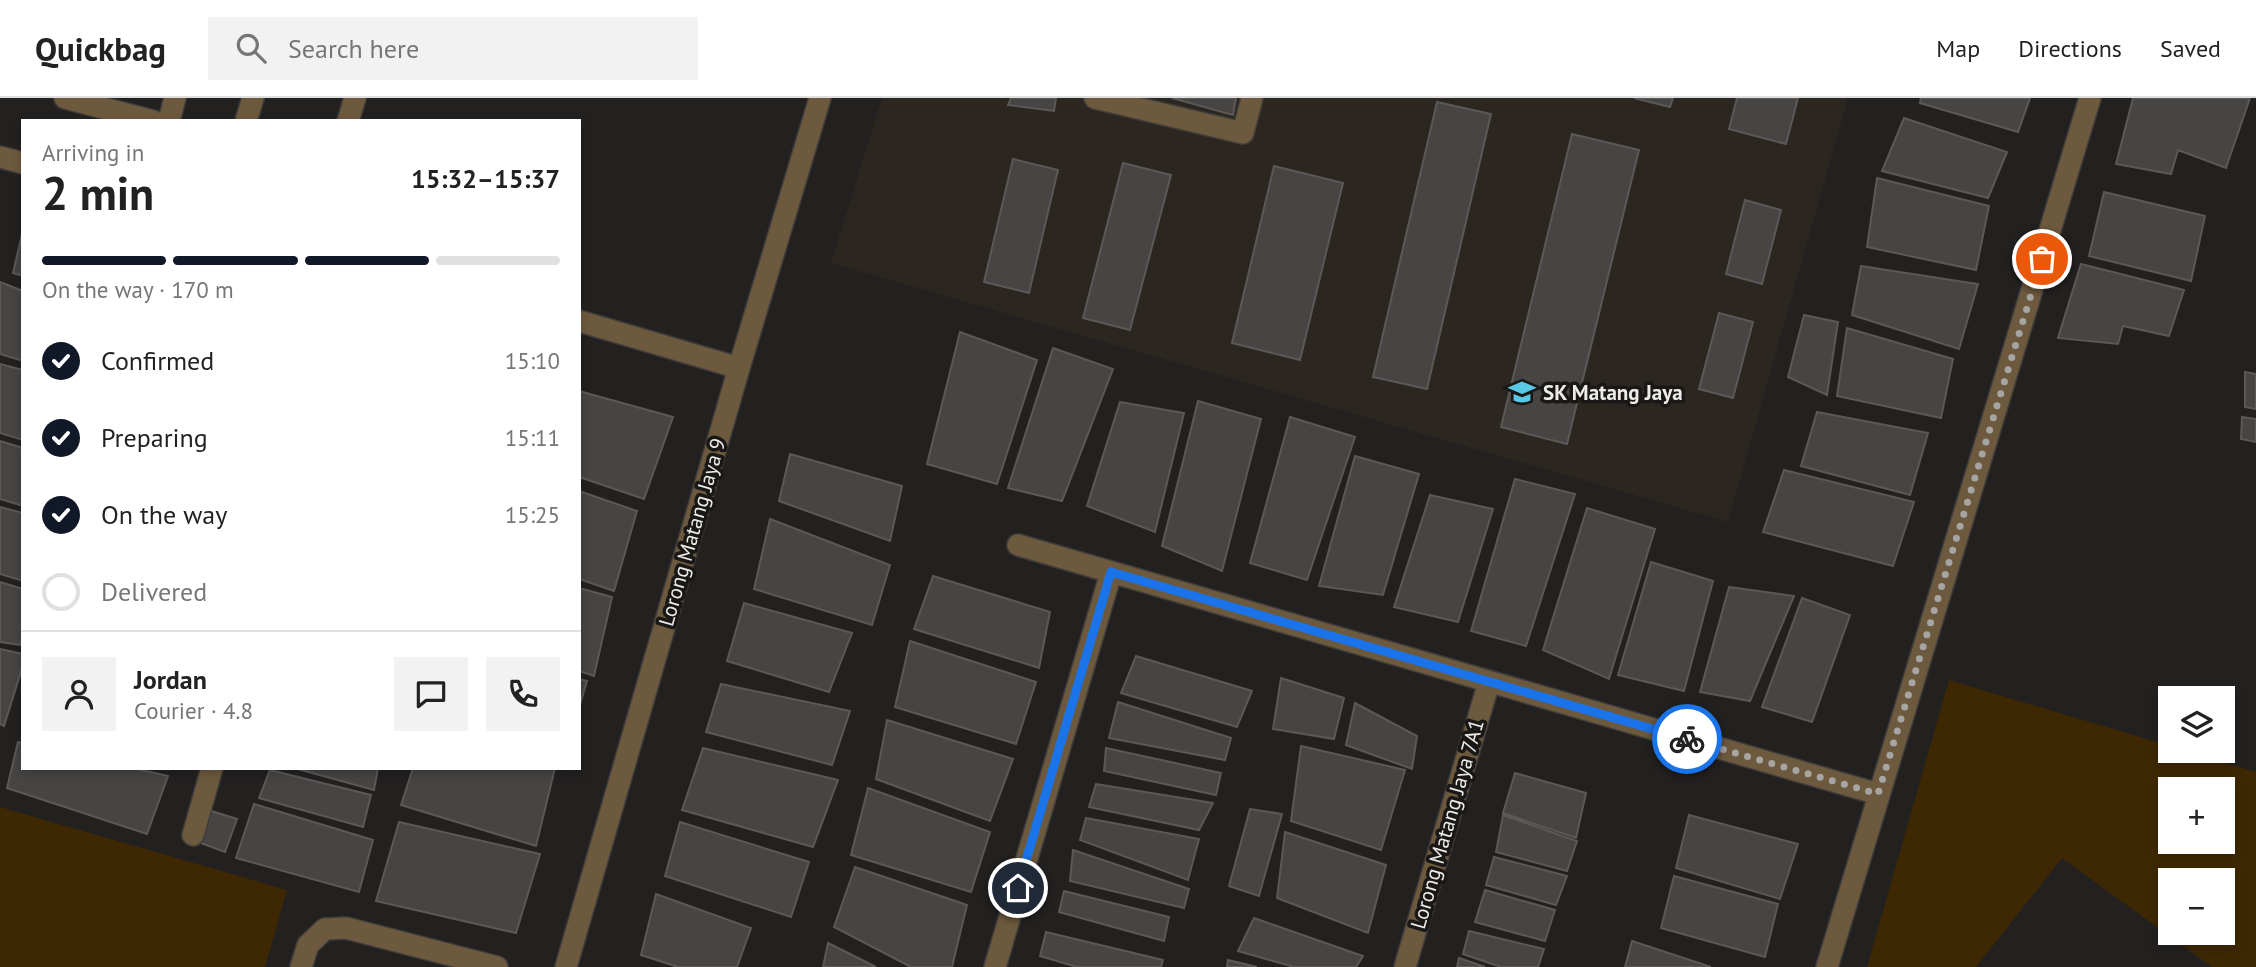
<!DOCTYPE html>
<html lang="en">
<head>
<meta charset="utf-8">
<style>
  :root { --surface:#fff; --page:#f2f2f2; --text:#222; --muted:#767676; --line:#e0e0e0; --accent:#111827 }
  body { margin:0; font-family:"PT Sans",sans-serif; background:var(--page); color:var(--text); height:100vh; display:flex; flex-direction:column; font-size:26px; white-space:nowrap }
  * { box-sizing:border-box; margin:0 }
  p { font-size:23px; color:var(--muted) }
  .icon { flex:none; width:38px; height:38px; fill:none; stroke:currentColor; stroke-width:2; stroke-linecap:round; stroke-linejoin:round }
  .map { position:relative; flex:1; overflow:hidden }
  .panel { position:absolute; left:21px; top:21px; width:560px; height:651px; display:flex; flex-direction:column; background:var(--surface); border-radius:0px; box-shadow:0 4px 10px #0003 }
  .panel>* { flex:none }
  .controls { position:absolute; left:2158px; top:588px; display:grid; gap:14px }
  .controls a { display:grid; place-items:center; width:77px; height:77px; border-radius:0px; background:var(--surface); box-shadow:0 4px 10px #0003; font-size:35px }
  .pin { position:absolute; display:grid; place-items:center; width:60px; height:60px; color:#fff; margin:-30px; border:4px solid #fff; border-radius:50%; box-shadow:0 2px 7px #0007 }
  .courier { position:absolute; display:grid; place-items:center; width:70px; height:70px; margin:-35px; border:5px solid #1a73e8; border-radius:50%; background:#fff; color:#222; box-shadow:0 2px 9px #0007 }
  .summary em { font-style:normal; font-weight:700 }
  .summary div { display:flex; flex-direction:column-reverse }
  .summary { display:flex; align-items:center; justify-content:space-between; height:119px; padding:0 21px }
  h1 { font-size:46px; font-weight:700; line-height:52px }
  .bar { display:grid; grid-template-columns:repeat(4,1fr); gap:10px 7px; align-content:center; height:84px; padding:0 21px }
  .bar i { height:9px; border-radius:5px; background:var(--line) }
  .bar .active { background:var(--accent) }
  .bar p { grid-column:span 4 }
  .line { display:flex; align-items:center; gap:18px; padding:0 21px; border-top:2px solid var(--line) }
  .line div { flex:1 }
  .round { display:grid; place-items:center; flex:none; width:74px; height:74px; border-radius:0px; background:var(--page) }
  ol { padding:0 21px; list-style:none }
  li { display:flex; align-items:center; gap:21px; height:77px }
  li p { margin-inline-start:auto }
  li .icon { padding:7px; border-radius:50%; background:var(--accent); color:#fff; stroke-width:4 }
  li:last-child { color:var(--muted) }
  li i { width:38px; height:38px; border:4px solid var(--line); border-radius:50% }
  header { display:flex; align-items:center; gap:42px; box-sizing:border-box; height:98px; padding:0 35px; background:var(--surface); border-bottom:2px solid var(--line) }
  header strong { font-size:33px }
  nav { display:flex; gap:38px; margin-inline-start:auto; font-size:24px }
  .search { width:490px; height:63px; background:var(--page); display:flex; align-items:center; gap:18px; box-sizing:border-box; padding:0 24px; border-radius:0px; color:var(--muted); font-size:26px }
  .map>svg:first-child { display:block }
</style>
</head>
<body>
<header>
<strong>Quickbag</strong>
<div class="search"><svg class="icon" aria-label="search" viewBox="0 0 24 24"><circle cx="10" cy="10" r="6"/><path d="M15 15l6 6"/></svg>Search here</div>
<nav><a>Map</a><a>Directions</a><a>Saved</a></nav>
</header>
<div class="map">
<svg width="2256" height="869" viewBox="0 0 2256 869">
  <rect width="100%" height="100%" fill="#232120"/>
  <!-- built -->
  <path fill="#2b261f" d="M882,0h966l-120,424 -897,-259z"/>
  <!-- green -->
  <path fill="#3e2804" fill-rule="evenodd" d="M1949,582l221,66v5h14l72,21v195h-44l-150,-109 -86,109h-109zM2170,691h52v53h-52zM2170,782h52v53h-52z
    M0,709l287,83 -22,77h-265z"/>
  <!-- building -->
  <path fill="#474543" stroke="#5b5957" stroke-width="2" d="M1011,0h45l-2,13 -46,-6z
    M1172,0h64l-3,17z
    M1634,0h39l-3,9z
    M1737,0h61l-12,46 -57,-15z
    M1921,0h109l-12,34 -98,-29z
    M2133,0h117l-24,70 -48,-18 -7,24 -55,-10z
    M1437,4l54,12 -64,275 -54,-12z
    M1904,20l103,34 -19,46 -106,-27z
    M1572,36l67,16 -72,294 -66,-17z
    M1013,61l45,11 -29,123 -45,-11z
    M1123,65l48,12 -41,155 -47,-12z
    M1274,68l69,17 -43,177 -68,-17z
    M1877,80l112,28 -13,64 -109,-23z
    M2104,94l101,24 -14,65 -102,-25z
    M1745,102l36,10 -19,74 -36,-10z
    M23,132v46l-10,-3z
    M2081,166l103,26 -15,46 -46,-10 -5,18 -60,-6z
    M1861,168l117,18 -19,65 -107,-34z
    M0,184l23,9v70l-23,-7z
    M1719,215l34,9 -20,76 -34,-9z
    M1804,217l34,7 -11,73 -39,-18z
    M1847,230l106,31 -12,59 -104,-22z
    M960,234l77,28 -40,124 -70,-20z
    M1053,250l60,21 -51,132 -54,-13z
    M0,266l23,6v70l-23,-7z
    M2245,274l11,2v35l-11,-2z
    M579,293l94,26 -29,82 -65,-22z
    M1198,303l63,18 -39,152 -60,-25z
    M1120,304l64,11 -29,119 -68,-26z
    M1817,314l111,21 -18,62 -109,-29z
    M1290,319l65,20 -48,143 -57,-17z
    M2242,319l14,2v23l-15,-3z
    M0,343l23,7v58l-23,-7z
    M790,356l112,32 -12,55 -111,-40z
    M1355,358l64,18 -36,121 -64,-9z
    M1784,372l130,32 -21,64 -130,-34z
    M1515,381l60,15 -49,152 -55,-15z
    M579,393l58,20 -23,80 -35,-12z
    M1430,397l63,14 -35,113 -64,-15z
    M0,409l23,6v68l-23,-7z
    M1587,410l68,21 -46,150 -66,-29z
    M770,421l120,46 -18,60 -118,-36z
    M1651,464l62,19 -29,110 -66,-16z
    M933,478l117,36 -11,56 -125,-39z
    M0,484l23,7v48l-3,8 -20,-3z
    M1729,489l65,9 -44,105 -50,-9z
    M579,490l33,9 -18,79 -15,-5z
    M1802,500l48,17 -38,107 -50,-15z
    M744,505l108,30 -23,59 -102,-31z
    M910,543l126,41 -20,62 -121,-37z
    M0,551l23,5v11l-19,61 -4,-2z
    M1136,558l116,35 -15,36 -116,-34z
    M1281,580l63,20 -10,41 -61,-10z
    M579,581l8,2 -8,27z
    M721,586l129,27 -18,54 -126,-33z
    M1118,604l113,36 -6,22 -116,-22z
    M1355,605l62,33 -5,33 -66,-24z
    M887,622l126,39 -23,62 -114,-42z
    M18,644l5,1v25h110l35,8 -21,58 -140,-46z
    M1301,648l104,24 -24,80 -90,-29z
    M703,650l135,32 -25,67 -131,-37z
    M1106,650l115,25 -5,22 -112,-24z
    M294,670h84l-4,22z
    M413,670h142l-19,78 -135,-41z
    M270,672l101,25 -8,32 -104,-29z
    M1515,675l71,20 -10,45 -73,-25z
    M1096,686l117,19 -14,27 -110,-23z
    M868,690l122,44 -19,60 -120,-37z
    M254,706l119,36 -14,52 -123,-34z
    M205,711l32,10 -12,33 -30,-11z
    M1250,711l32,5 -23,82 -30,-10z
    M1503,717l74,26 -10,30 -71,-19z
    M1689,717l109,29 -18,55 -104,-31z
    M1086,720l113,21 -11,41 -108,-40z
    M399,724l141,32 -24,79 -140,-32z
    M680,724l129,40 -18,55 -126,-41z
    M1285,734l101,33 -18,68 -91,-35z
    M1073,752l116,39 -5,19 -114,-27z
    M1494,759l73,19 -11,29 -70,-20z
    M855,769l112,38 -15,62h-41l-77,-40z
    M1674,778l104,28 -13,53 -104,-29z
    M1485,792l70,20 -10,31 -70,-19z
    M1064,793l105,26 -5,24 -105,-29z
    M656,796l95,34 -14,39h-59l-37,-12z
    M1254,820l109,38 -7,11h-62l-56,-16z
    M1469,833l75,18 -6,18h-37l-38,-13z
    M1046,834l117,28 -2,7h-84l-37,-11z
    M1632,843l79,26h-86z
    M828,845l48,24h-53z
    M1459,860l26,9h-28z
    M1228,862l29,7h-30z"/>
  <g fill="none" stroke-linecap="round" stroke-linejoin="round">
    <!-- minor casing -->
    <g stroke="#3f3d3c" stroke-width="24">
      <path id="minor" d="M65,0l88,23
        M1095,0l148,35 9,-35
        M169,23l6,-23
        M246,23l7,-23
        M348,23l7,-23
        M0,59l23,6
        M579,223l160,47
        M1018,447l860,249
        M193,737l19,-67
        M301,869l7,-22 17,-16 21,-1 151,39
        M566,869l173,-599 81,-270
        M995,869l116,-394
        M1405,869l84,-285
        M1827,869l263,-869"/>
    </g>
    <!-- minor -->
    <use href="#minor" stroke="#6d593d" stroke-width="21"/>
  </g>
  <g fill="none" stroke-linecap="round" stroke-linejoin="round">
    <!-- done -->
    <path stroke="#a6a5a4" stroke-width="7" stroke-dasharray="0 12.6" d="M1687,641l191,55 164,-535"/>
    <!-- route -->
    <path stroke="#1a73e8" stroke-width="9" d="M1018,790l93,-316 576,167"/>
  </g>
  <!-- icons -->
  <defs>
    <g id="school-bare" transform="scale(2.1)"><path d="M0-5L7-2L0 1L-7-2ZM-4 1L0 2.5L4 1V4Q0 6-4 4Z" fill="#59c8e4" stroke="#191816" stroke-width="2.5" paint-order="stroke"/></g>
  </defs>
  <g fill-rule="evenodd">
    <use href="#school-bare" x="1522" y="294"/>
  </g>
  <g text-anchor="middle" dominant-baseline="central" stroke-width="7" stroke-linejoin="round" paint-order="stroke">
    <!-- poi labels -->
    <g font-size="21" font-weight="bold" fill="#edeceb" stroke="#191816" text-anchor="start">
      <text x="1543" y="294">SK Matang Jaya</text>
    </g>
    <!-- street labels -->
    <g font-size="21" fill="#edeceb" stroke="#191816">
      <text transform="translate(692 434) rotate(-74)">Lorong Matang Jaya 9</text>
      <text transform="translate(1447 726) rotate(-74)">Lorong Matang Jaya 7A1</text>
    </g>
  </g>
</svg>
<div class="controls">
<a><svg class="icon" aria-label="layers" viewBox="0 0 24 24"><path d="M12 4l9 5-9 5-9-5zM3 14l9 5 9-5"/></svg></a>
<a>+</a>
<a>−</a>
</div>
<div class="pin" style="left:2042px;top:161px;background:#ea580c"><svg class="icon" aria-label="bag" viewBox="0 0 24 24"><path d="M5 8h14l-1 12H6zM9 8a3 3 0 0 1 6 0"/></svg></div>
<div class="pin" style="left:1018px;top:790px;background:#1f2937"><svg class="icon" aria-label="home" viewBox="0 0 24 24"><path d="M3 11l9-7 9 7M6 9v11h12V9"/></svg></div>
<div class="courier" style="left:1687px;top:641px"><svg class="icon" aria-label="bike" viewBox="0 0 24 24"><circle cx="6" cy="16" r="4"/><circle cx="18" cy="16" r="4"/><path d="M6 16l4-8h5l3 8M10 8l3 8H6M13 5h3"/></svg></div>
<section class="panel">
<div class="summary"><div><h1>2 min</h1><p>Arriving in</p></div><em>15:32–15:37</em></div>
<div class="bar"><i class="active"></i><i class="active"></i><i class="active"></i><i></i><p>On the way · 170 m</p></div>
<ol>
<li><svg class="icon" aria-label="check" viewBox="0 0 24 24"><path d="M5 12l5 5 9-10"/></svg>Confirmed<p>15:10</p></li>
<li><svg class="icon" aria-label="check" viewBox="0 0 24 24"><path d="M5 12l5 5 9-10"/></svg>Preparing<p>15:11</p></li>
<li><svg class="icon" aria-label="check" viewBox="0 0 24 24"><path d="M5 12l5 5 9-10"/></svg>On the way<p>15:25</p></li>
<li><i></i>Delivered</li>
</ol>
<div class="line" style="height:126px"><a class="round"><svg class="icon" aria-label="person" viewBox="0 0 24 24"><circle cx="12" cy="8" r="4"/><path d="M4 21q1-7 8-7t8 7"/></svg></a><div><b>Jordan</b><p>Courier · 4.8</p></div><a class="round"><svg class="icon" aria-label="chat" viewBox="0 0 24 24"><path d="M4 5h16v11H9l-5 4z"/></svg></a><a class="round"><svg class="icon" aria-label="phone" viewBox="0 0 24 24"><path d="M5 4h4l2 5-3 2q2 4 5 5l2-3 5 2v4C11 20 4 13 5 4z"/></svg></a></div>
</section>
</div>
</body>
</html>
